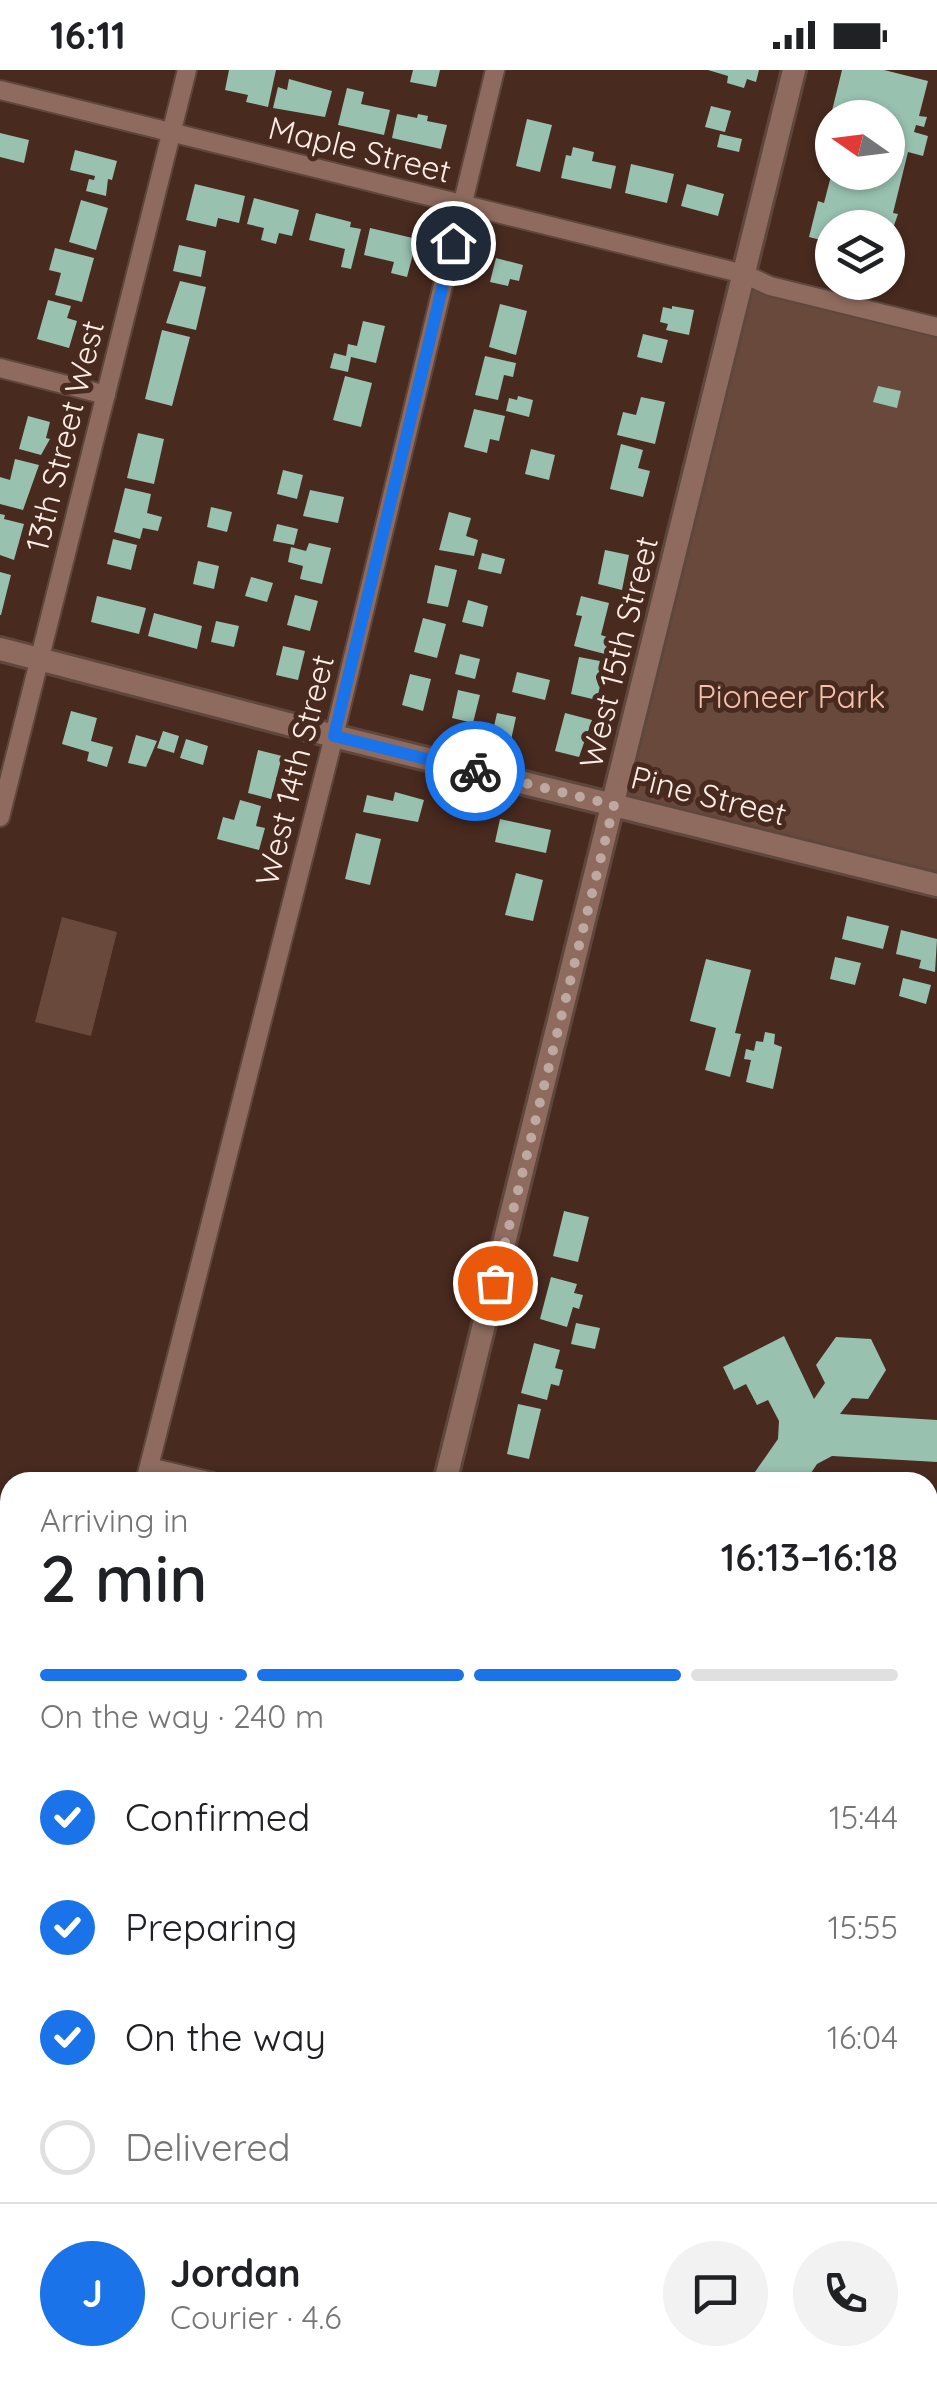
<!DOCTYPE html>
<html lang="en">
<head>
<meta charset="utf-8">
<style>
  :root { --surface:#fff; --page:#f2f2f2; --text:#202124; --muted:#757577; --line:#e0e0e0; --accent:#1a73e8 }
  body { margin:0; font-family:Quicksand,sans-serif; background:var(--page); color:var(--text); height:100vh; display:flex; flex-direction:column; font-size:38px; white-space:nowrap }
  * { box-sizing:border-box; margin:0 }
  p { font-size:32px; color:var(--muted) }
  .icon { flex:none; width:55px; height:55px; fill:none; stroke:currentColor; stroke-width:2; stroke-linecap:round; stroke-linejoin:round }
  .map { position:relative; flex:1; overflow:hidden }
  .details { position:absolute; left:0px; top:1402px; width:938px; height:932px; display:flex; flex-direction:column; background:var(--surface); border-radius:30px 30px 0 0; box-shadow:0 2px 8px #0004 }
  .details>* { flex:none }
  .needle { width:65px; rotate:284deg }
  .fabs { position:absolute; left:815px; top:30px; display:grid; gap:20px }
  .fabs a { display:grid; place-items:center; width:90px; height:90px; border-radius:50%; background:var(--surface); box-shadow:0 2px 8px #0004; font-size:50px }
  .pin { position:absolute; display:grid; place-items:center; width:85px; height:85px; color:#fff; margin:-42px; border:5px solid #fff; border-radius:50%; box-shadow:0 2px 10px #0007 }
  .courier { position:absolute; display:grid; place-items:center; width:100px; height:100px; margin:-50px; border:8px solid #1a73e8; border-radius:50%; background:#fff; color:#222; box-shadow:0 2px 12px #0007 }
  .head em { font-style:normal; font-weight:600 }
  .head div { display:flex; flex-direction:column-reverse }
  .head { display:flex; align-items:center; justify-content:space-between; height:170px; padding:0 40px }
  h1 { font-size:65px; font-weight:600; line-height:75px }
  .bar { display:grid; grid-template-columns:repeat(4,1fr); gap:15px 10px; align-content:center; height:120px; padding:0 40px }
  .bar i { height:12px; border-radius:8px; background:var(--line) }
  .bar .on { background:var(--accent) }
  .bar p { grid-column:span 4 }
  .line { display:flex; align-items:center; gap:25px; padding:0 40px; border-top:2px solid var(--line) }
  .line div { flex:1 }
  .round { display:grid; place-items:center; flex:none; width:105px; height:105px; border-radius:52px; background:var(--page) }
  ol { padding:0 40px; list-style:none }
  li { display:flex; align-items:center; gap:30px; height:110px }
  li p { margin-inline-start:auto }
  li .icon { padding:10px; border-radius:50%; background:var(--accent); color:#fff; stroke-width:4 }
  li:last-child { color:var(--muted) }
  li i { width:55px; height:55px; border:5px solid var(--line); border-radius:50% }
  .status { display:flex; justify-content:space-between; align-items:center; height:70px; padding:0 50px; background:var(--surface); direction:ltr }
  .status svg { height:28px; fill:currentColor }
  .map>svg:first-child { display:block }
</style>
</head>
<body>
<div class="status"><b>16:11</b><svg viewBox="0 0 49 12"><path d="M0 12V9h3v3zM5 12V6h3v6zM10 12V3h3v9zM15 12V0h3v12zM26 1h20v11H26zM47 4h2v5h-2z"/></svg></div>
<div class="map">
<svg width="937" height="2333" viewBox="0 0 937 2333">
  <rect width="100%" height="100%" fill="#482a1f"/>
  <!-- green -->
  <path fill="#6a493d" d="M744,204l193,53v558l-323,-80z
    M62,847l55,15 -26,104 -56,-14z
    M928,2059l9,2v272h-411l2,-8h400z"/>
  <!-- building -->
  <path fill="#98c1b0" d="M229,0h47l-8,37 -22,-5 2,-7 -23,-5z
    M413,0h27l-4,17 -26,-5z
    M708,0h51l-3,12 -9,-3 -3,9 -17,-5 1,-7z
    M842,0h42l44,11 -9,35 8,1 -3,10 -8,-2 -2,7 14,4 -5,20 -15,-4 -15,61 5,1 -9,26 -1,-12h-56v15l-23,-6 9,-36 6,2 8,-31h56v-54h-56v10l-4,-1z
    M289,9l43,12 -7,26 -52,-9 5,-21 9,3z
    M347,18l17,4 -3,12 29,6 -6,25 -46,-10z
    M711,36l20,5 -6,21 -20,-5z
    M397,44l20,4 1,-4 10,2 -1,5 20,4 -6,24 -49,-11z
    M527,49l25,6 -12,47 -24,-6z
    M0,63l29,7 -5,23 -24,-6z
    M720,64l22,5 -3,13 -22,-5z
    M573,77l21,5 -2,9 24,5 -5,23 -50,-11 5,-23 5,1z
    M75,80l42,11 -5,19 -4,-1 -2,17 -20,-5 3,-12 5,1 1,-4 -25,-6z
    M631,94l43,10 -7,29 -42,-10z
    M195,114l50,12 -6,27 -21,-5 -2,9 -30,-7z
    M687,114l37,10 -6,22 -37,-10z
    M254,128l45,12 -7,26 -13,-3 -3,11 -15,-4 3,-12 -17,-4z
    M81,130l27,8 -12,42 -27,-8z
    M316,143l35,9 -1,5 11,2 -10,40 -10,-2 4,-18 -36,-9z
    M370,158l47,11 -10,38 -16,-4 3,-11 -30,-7z
    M179,175l27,6 -5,26 -28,-6z
    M55,178l39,10 -12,44 -27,-7 6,-22 -12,-3z
    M496,188l27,7 -4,16 -9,-2 -2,7 -18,-4z
    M180,211l26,6 -10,43 -30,-7z
    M48,230l23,6 -4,12 10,3 -8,27 -32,-9z
    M500,234l27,7 -11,44 -27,-8z
    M672,236l22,4 -5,25 -23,-5 2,-6 -8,-2 3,-15 9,2z
    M363,251l22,5 -9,37 -25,-6 -3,15 -18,-4 4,-15 12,3 2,-12 9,2z
    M162,260l28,7 -18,69 -27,-7z
    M643,264l25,6 -6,23 -25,-6z
    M485,286l31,7 -3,14 -9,-2 -6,25 -23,-5z
    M345,306l27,7 -11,44 -28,-7z
    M878,316l23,5 -4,17 -24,-6z
    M518,326l15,4 -4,17 -23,-6 3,-13 8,2z
    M641,327l24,5 -10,42 -38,-9 6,-23 13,3z
    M474,339l31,7 -6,25 -9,-2 -3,14 -23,-6z
    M28,346l22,6 -4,16 4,1 -9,16 -22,-6z
    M138,363l26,6 -10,45 -27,-6z
    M621,374l22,6 -5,18 12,3 -7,26 -33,-8z
    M531,379l24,6 -6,25 -24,-6z
    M15,389l24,6 -16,45 -23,-6v-27l10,3z
    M283,400l20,5 -6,24 -20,-5z
    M125,418l26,6 -4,19 15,4 -4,14 -15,-3 -3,11 -26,-7z
    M310,420l34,7 -6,26 -35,-7z
    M211,437l21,5 -5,20 -20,-5z
    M449,442l22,6 -5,18 12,4 -4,16 -35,-6z
    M0,444l5,1 -1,4 20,5 -10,36 -14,-5z
    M277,454l21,5 -4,16 -21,-4z
    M113,469l24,6 -6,25 -24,-6z
    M309,473l22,5 -9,36 -22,-5 3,-13 -15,-4 3,-15 15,4z
    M605,480l24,5 -7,35 -24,-6z
    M482,483l23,6 -4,15 -23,-5z
    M198,491l21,5 -5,23 -21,-5z
    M435,495l22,5 -9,37 -21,-4z
    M0,502l11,3 -10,40h-1z
    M251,507l22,6 -6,19 -22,-6z
    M295,525l23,6 -8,30 -23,-6z
    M97,526l49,12 -7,26 -48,-12z
    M581,526l28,7 -8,32 9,3 -5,16 -31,-8 8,-30 -6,-1z
    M468,530l20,6 -5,21 -21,-5z
    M154,543l48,13 -5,23 -49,-13z
    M423,548l23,6 -9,34 -23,-6z
    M216,551l23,5 -5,21 -23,-5z
    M283,576l22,5 -7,29 -22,-5z
    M460,584l20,5 -5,20 -20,-5z
    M579,587l26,5 -8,38 -26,-6z
    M517,602l33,8 -5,20 -33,-8z
    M410,604l21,5 -8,32 -21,-6z
    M458,620l22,5 -7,28 -21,-5z
    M71,641l26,7 -6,23 22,6 -6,20 -20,-6 2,-9 -27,-8z
    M497,643l19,4 -5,23 -19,-5z
    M565,643l27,7 -13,37 -24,-6z
    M163,661l16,5 -5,17 -17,-5z
    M136,665l21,6 -11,26 -18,-4z
    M186,669l22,7 -5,19 -23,-7z
    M258,680l24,6 -11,43 -23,-6z
    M395,722l29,8 -6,22 -55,-10 4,-17 26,6z
    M240,730l21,6 -5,20 9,2 -6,22 -42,-11 6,-22 11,3z
    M500,749l51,11 -5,23 -51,-11z
    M356,763l25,6 -11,46 -25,-6z
    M516,803l27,7 -10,41 -28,-6z
    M847,846l42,10 -6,23 -41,-10z
    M901,860l36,9 -2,33 -16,-4 2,-8 -25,-6z
    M835,887l26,6 -6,22 -25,-6z
    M706,889l45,11 -16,63 6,1 -11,43 -25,-7 11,-42 -26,-7z
    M903,908l28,7 -5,19 -27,-8z
    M765,962l10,2 -1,10 8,3 -9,42 -27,-7 5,-22 -7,-1 2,-10 8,2 2,-10 7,1z
    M564,1141l25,6 -11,45 -25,-6z
    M551,1207l26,7 -3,9 9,2 -4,14 -6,-2 -6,20 -27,-8z
    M576,1253l24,5 -5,21 -24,-5z
    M784,1266l30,63 11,-16 -9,-18 20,-28 35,2 15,31 -18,29 -16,-1 -12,16 97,6v42l-105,-6 -15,8 -12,18h-57l30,-43 1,-18 -11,-21 -11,5 -11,-21 -12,6 -11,-23z
    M534,1273l26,7 -5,18 8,2 -4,16 -8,-2 -4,16 -26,-7z
    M518,1334l23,5 -12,50 -22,-5z"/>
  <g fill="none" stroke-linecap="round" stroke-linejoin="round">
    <!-- street casing -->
    <g stroke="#5f473d" stroke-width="22">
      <path id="street" d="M0,20l744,184 26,12 167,41
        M0,298l106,27
        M0,747l187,-747
        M149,1397l63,15
        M145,1412l189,-746 161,-666
        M928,1915l9,2
        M0,2006l10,-41
        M386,2333l2,-8"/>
    </g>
    <!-- secondary casing -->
    <g stroke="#5f473d" stroke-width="28">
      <path id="secondary" d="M0,579l334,87 603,149
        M445,1412l349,-1412
        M218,2333l2,-8"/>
    </g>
    <!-- street -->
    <use href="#street" stroke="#8e6b5e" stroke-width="18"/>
    <!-- secondary -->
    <use href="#secondary" stroke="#8e6b5e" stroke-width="22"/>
  </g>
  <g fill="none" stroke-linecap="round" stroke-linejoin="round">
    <!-- done -->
    <path stroke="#bea9a1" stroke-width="10" stroke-dasharray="0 18" d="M475,701l139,34 -119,478"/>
    <!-- route -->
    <path stroke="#1a73e8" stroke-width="12" d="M453,173l-119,493 141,35"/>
  </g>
  <g text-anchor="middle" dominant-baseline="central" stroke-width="10" stroke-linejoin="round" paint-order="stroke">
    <!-- street labels -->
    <g font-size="32" fill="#fdede7" stroke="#482a1f">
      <text transform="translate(360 79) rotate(14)">Maple Street</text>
      <text transform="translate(64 366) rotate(-76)">13th Street West</text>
      <text transform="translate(618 582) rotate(-76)">West 15th Street</text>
      <text transform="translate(294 700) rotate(-76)">West 14th Street</text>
      <text transform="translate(709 725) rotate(14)">Pine Street</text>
    </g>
    <!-- park labels -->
    <g font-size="32" fill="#f5c1ae" stroke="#482a1f">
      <text x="791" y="626">Pioneer Park</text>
    </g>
  </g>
</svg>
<div class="fabs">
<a><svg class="needle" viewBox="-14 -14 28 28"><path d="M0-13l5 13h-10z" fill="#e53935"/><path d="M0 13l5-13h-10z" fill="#757577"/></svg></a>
<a><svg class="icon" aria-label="layers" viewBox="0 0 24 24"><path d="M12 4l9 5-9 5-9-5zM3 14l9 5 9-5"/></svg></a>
</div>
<div class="pin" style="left:495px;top:1213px;background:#ea580c"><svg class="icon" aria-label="bag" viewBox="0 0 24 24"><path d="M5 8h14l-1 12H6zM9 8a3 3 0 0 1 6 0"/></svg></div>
<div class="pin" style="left:453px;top:173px;background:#1f2937"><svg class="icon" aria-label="home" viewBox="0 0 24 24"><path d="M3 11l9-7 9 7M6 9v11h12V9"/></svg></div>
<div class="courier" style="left:475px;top:701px"><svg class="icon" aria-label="bike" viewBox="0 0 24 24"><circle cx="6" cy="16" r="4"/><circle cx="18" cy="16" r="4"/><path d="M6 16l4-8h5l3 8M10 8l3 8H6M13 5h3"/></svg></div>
<section class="details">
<div class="head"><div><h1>2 min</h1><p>Arriving in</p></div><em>16:13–16:18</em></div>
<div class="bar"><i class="on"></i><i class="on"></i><i class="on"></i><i></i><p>On the way · 240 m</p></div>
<ol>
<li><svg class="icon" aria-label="check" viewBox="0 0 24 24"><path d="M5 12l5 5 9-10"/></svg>Confirmed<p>15:44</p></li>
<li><svg class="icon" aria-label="check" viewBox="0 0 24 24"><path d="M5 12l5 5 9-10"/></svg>Preparing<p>15:55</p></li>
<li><svg class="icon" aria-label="check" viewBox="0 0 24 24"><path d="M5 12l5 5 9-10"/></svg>On the way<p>16:04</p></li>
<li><i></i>Delivered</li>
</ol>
<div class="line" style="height:180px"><b class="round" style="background:var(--accent);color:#fff">J</b><div><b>Jordan</b><p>Courier · 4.6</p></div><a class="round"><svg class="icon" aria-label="chat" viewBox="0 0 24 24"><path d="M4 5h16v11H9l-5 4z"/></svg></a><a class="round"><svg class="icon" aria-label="phone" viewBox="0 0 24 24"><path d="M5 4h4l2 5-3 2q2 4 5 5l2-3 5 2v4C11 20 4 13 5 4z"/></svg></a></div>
</section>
</div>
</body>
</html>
